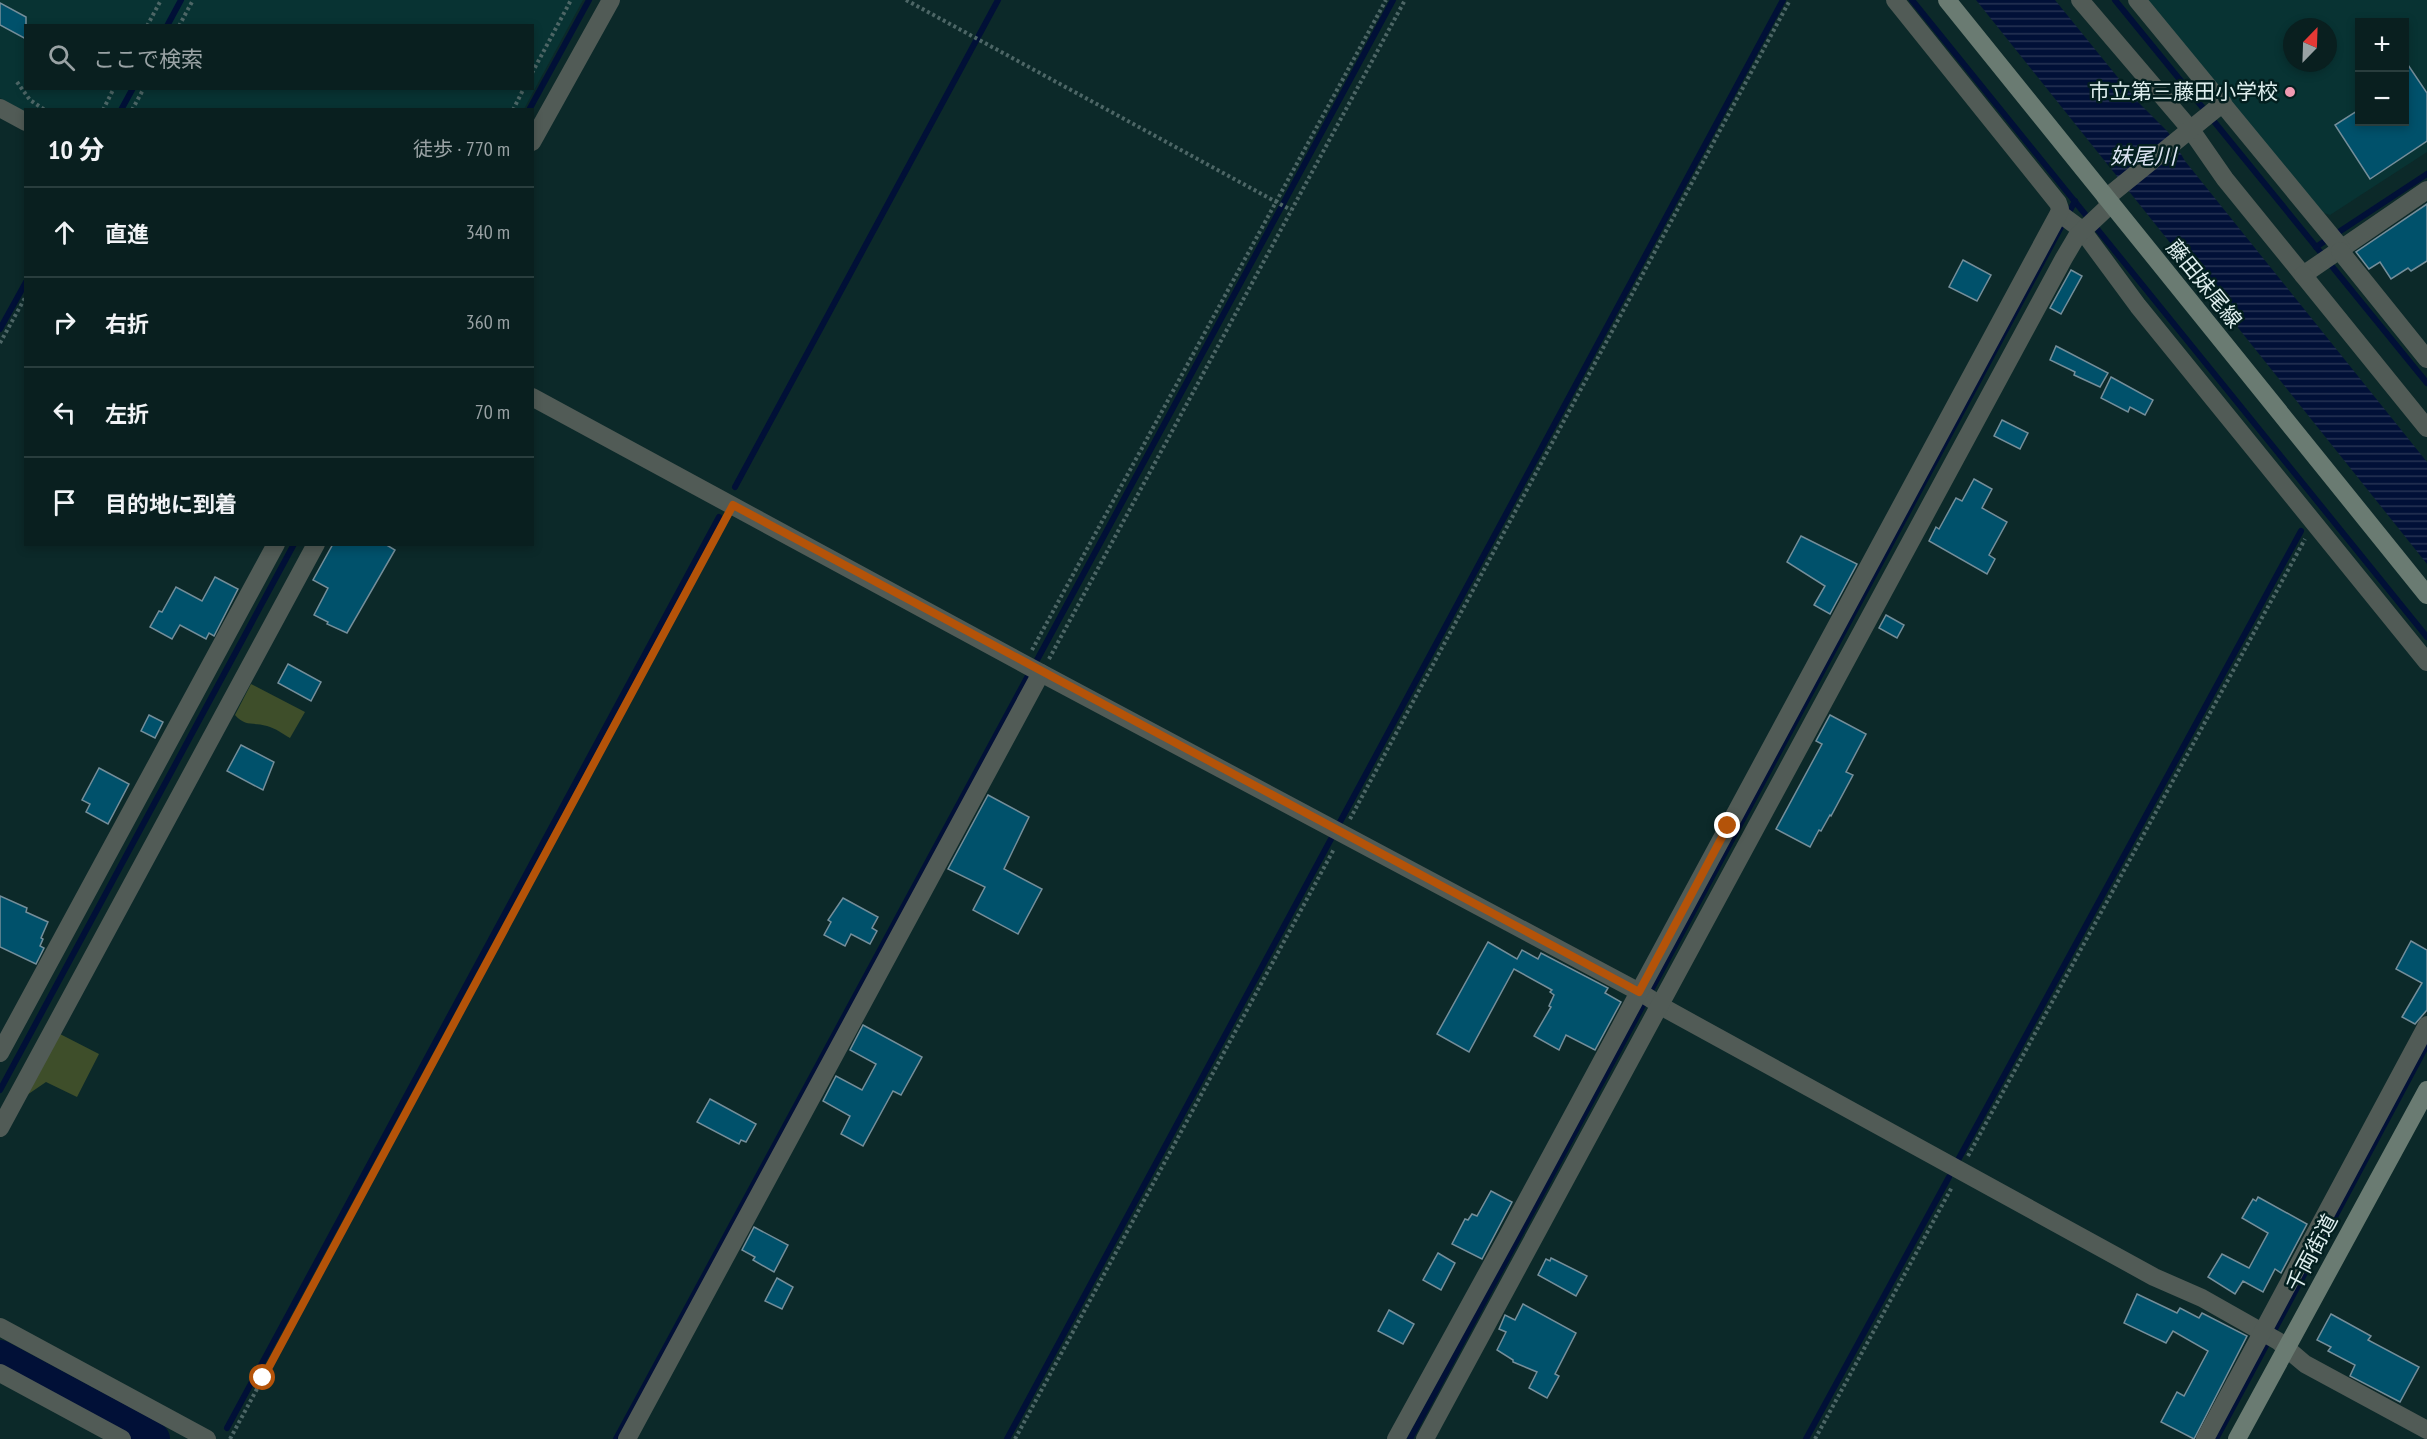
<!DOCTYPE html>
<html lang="ja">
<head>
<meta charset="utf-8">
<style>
	:root { --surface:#091f1f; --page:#122728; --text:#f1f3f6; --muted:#99a2a4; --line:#293d3d }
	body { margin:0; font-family:"PT Sans Narrow","Noto Sans JP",sans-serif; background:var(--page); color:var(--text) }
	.controls { position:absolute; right:18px; top:18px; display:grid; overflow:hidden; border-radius:0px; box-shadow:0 3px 9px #0003 }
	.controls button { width:54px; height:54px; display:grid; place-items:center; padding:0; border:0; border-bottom:2px solid var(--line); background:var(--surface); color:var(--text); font:30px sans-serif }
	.compass { position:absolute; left:2283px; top:18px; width:54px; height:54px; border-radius:50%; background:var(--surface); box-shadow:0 3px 9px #0003; rotate:23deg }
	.stop { position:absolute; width:18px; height:18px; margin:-14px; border:4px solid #b45309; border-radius:50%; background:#fff }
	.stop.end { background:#b45309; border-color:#fff; box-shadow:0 2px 6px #0008 }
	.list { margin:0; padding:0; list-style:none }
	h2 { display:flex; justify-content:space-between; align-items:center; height:78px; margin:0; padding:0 24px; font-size:26px }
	h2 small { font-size:20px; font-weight:400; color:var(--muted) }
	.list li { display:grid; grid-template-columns:39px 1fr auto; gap:18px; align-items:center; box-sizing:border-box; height:90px; padding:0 24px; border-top:2px solid var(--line) }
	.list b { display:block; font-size:22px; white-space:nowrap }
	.list em { font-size:20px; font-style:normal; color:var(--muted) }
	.icon { flex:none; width:33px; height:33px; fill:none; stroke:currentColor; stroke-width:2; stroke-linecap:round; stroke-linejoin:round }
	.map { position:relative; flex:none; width:2427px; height:1439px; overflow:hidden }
	.search { position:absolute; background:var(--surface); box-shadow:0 3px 9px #0003; left:24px; top:24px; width:510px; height:66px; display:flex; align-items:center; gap:15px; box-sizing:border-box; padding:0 21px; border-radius:0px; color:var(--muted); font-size:22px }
	.panel { position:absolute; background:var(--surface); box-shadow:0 3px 9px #0003; left:24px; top:108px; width:510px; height:438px; border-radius:0px }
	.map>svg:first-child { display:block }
	.built { fill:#083333; fill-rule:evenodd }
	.grass { fill:#3e4e2a }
	.water { fill:url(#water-rules) }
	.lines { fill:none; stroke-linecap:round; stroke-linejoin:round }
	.stream { stroke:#011037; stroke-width:6 }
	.river { stroke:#011037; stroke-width:34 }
	.building { fill:#00516b; stroke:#748e9a; stroke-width:1.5 }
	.path { stroke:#4d6666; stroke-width:4; stroke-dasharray:3 3; stroke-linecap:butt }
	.street { stroke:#515b56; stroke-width:18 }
	.secondary { stroke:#6a7b72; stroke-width:18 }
	.route { stroke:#b45309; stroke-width:8 }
	.poi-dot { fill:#f19ab2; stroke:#031f1f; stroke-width:2 }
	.labels { text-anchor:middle; stroke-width:5; stroke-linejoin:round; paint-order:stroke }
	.poi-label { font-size:21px; fill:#deeeee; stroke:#031f1f; text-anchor:end }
	.street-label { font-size:21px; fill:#deeeee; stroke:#031f1f }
	.water-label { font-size:22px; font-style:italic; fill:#dbe3f2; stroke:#031f1f }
</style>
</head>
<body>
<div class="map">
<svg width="2427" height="1439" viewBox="0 0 2427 1439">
	<defs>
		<pattern id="water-rules" width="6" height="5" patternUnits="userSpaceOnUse" patternTransform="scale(1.5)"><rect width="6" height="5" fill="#011037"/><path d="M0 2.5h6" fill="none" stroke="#263354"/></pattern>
	</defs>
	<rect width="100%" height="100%" fill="#0c2929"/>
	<!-- built -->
	<g class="built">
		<path d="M0 0H583L524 109 26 110 25 112 0 98ZM26 26H532V88H26Z"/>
		<path d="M2145 0H2427V152L2330 215 2319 211ZM2360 22H2404V122H2360ZM2292 27H2328V63H2292Z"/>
	</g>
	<!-- grass -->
	<g class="grass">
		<path d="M251 684 305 712 290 738C283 734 275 728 267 726 254 722 245 727 235 715Z"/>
		<polygon points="60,1034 99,1054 77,1097 46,1082 27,1095"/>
	</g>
	<!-- water -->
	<polygon class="water" points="1976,0 2055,0 2137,101 2168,132 2185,161 2427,462 2427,564"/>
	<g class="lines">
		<!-- stream -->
		<g class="stream">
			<polyline points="1912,0 2427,637"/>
			<polyline points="2115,0 2427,383"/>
			<polyline points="167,26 181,0"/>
			<polyline points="121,110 133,88"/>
			<polyline points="529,110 589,0"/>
			<polyline points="2316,247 2427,174"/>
			<polyline points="0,329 26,282"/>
			<polyline points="735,487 998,0"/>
			<polyline points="1037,660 1393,0"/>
			<polyline points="1340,822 1783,0"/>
			<polyline points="0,1090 294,544"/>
			<polyline points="1958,1160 2301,531"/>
			<polyline points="227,1428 719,517"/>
			<polyline points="616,1439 1029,674"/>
			<polyline points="1007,1439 1331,839"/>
			<polyline points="1410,1439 2075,201"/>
			<polyline points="1806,1439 1949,1177"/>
			<polyline points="2216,1439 2427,1045"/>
		</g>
		<!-- river -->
		<polyline class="river" points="0,1357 153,1439"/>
	</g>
	<!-- building -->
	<g class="building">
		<polygon points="0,3 26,17 26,39 0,25"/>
		<polygon points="2404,59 2427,93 2427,141 2370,179 2335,125 2360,109 2360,122 2404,122"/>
		<polygon points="2427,204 2427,261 2411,271 2408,268 2391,279 2380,262 2369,269 2356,252"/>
		<polygon points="1963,260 1991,275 1977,301 1949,287"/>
		<polygon points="2071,270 2082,276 2061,314 2050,308"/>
		<polygon points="2056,346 2108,373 2100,387 2074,375 2075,372 2050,360"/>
		<polygon points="2111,377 2153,400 2145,415 2130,407 2128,412 2101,398"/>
		<polygon points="2002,420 2028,433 2020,449 1994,436"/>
		<polygon points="1974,479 1992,489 1982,508 2007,522 1989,555 1995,559 1987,574 1929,541 1936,527 1939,529 1956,498 1962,501"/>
		<polygon points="1801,536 1857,564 1830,614 1814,605 1825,586 1787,562"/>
		<polygon points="333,544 385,544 395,550 347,633 327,624 328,622 314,615 328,588 313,580"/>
		<polygon points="215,577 238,589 214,636 209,633 206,639 180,625 172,639 150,627 159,611 162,612 176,587 202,601"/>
		<polygon points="1886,615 1904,625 1897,638 1879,628"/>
		<polygon points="288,664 321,682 311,701 278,683"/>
		<polygon points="149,715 163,722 155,738 141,731"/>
		<polygon points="1830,715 1866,734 1846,772 1853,775 1831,816 1830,815 1821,831 1819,830 1810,847 1776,829 1822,744 1816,741"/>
		<polygon points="241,745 274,762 263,790 227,771"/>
		<polygon points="99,768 129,784 108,824 86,812 90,804 82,800"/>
		<polygon points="988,795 1029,817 1004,869 1042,889 1018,934 973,910 985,887 948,869"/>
		<polygon points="0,896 27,908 26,912 48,922 41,938 43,939 40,946 44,948 36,964 0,947"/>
		<polygon points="843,898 878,917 872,928 877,931 870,944 851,934 845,946 824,935 831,922 828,920"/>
		<polygon points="2411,941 2427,950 2427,1010 2415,1024 2402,1017 2422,983 2396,969"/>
		<polygon points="1488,942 1517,959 1522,950 1538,959 1541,953 1608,988 1605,993 1621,1002 1595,1050 1566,1035 1559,1050 1534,1036 1551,1007 1549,1006 1554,995 1550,992 1552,990 1514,969 1469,1052 1437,1034"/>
		<polygon points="863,1025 922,1057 901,1095 893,1091 863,1146 841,1134 850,1116 823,1101 836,1076 862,1090 876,1064 850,1050"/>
		<polygon points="710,1099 756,1124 746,1142 741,1140 739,1144 697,1122"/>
		<polygon points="1491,1191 1512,1202 1482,1259 1452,1244 1465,1219 1468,1220 1472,1214 1477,1216"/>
		<polygon points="2258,1197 2307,1224 2281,1273 2275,1269 2263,1292 2243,1281 2235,1294 2208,1277 2222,1254 2249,1268 2268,1233 2242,1218 2253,1199 2256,1201"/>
		<polygon points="754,1227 788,1245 774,1272 753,1260 755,1257 742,1250"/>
		<polygon points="1438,1253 1455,1263 1441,1290 1423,1280"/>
		<polygon points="1551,1258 1587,1276 1576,1296 1538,1275 1546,1259 1550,1261"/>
		<polygon points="777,1278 793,1287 782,1309 765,1301"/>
		<polygon points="2137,1294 2177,1313 2180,1308 2199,1318 2202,1313 2247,1336 2194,1439 2161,1422 2177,1392 2184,1396 2208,1351 2173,1331 2166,1343 2124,1323"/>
		<polygon points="1523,1304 1576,1333 1555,1374 1559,1376 1547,1398 1529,1388 1537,1372 1513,1362 1513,1360 1497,1350 1506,1332 1499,1329 1505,1315 1515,1320"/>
		<polygon points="1389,1310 1414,1324 1403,1344 1378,1331"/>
		<polygon points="2331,1314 2371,1336 2368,1340 2419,1367 2400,1402 2350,1376 2355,1365 2328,1351 2331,1347 2317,1340"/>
	</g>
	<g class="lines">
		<!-- path -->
		<g class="path">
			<polyline points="906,0 1291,210"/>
			<polyline points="147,26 161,0"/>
			<polyline points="179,26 193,0"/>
			<polyline points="532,73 571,0"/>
			<polyline points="17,82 30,100 45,110"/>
			<polyline points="103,110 114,88"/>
			<polyline points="132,110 144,88"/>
			<polyline points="513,110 524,88"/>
			<polyline points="0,343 26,296"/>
			<polyline points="1032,650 1386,0"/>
			<polyline points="1049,659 1405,0"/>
			<polyline points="1350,819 1790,0"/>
			<polyline points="1968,1156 2305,539"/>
			<polyline points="230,1439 724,522"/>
			<polyline points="1015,1439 1334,849"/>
			<polyline points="1815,1439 1952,1187"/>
		</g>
		<!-- street -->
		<g class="street">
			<polyline points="2080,0 2191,130 2225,179 2303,275 2427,190"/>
			<polyline points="2137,0 2342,249"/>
			<polyline points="0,108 26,122"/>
			<polyline points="532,142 611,0"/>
			<polyline points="2106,198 2223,103"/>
			<polyline points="2059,213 2082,230 2138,306 2427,662"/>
			<polyline points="2340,251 2427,359"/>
			<polyline points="2303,275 2427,428"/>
			<polyline points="532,397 1041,673 1643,994 1668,1010 2154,1277 2202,1298 2278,1341 2305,1364 2427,1430"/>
			<polyline points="0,1053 276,544"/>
			<polyline points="0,1128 316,544"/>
			<polyline points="0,1327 207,1439"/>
			<polyline points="0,1373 122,1439"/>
			<polyline points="627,1439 1041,673"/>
			<polyline points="1396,1439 1507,1237 2059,213 2060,209 2058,203 1895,0"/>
			<polyline points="1425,1439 2064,258 2077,236 2111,204"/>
			<polyline points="2205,1439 2427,1025"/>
		</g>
		<!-- secondary -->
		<g class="secondary">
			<polyline points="1947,0 2427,595"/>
			<polyline points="2237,1439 2427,1090"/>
		</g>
	</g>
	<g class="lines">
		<!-- route -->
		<polyline class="route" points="263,1378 733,505 1639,992 1728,826"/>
	</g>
	<!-- markers -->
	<circle class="poi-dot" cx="2290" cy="92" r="6"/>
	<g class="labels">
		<!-- poi labels -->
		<g class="poi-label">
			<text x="2278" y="99">市立第三藤田小学校</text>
		</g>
		<!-- street labels -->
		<g class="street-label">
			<text transform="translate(2204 284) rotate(51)" y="7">藤田妹尾線</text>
			<text transform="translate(2312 1253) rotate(-62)" y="7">千両街道</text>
		</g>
		<!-- water labels -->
		<g class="water-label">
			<text x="2143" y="164">妹尾川</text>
		</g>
	</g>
</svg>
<div class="controls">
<button>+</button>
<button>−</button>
</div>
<svg class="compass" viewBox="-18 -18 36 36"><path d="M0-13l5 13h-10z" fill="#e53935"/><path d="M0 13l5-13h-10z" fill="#99a2a4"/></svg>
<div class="stop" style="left:263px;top:1378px"></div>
<div class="stop end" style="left:1728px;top:826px"></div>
<div class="search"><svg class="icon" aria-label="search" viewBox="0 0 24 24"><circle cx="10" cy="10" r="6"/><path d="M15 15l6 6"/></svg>ここで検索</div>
<section class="panel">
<h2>10 分<small>徒歩 · 770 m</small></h2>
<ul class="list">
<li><svg class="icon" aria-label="ahead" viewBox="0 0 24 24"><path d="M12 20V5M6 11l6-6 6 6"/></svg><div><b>直進</b></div><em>340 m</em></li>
<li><svg class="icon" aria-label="right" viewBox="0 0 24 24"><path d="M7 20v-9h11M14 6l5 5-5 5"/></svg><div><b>右折</b></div><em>360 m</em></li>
<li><svg class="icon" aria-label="left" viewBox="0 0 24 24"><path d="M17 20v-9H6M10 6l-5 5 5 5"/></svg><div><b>左折</b></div><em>70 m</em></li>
<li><svg class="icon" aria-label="arrive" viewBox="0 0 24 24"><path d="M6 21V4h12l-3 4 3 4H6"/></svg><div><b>目的地に到着</b></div></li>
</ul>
</section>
</div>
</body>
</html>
